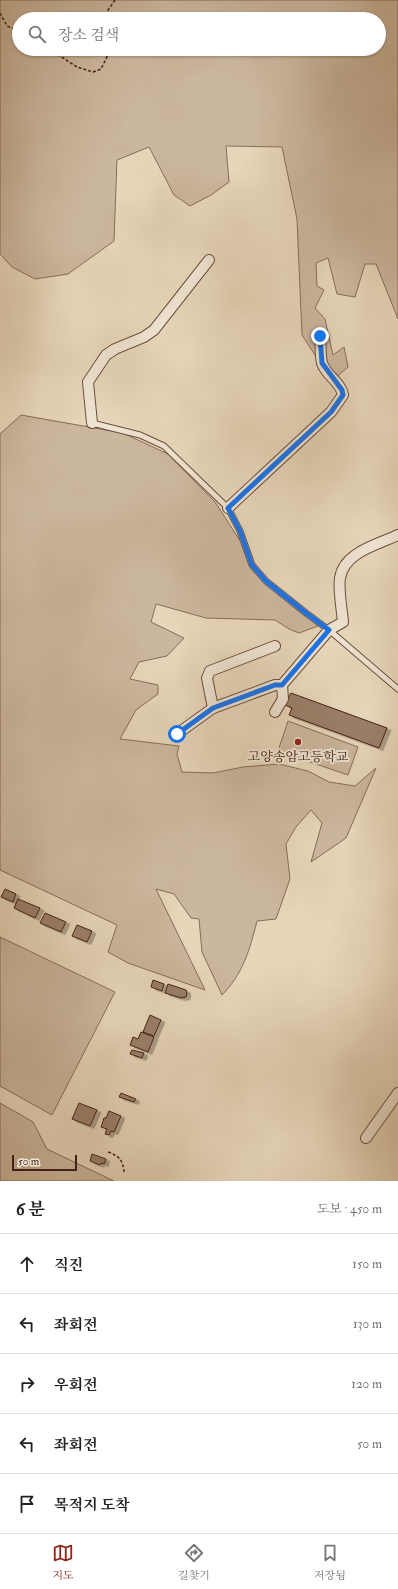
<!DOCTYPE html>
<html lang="ko">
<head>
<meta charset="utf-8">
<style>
	:root { --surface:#fff; --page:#f2f2f2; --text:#222; --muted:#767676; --line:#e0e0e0; --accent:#8f2418 }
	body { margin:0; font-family:"IM FELL Double Pica","Noto Serif KR",serif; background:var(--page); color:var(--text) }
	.scale { position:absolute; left:12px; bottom:10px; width:65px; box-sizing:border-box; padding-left:4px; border:2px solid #442114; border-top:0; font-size:11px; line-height:14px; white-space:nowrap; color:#442114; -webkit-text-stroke:3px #efe4d2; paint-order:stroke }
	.stop { position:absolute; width:12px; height:12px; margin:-9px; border:3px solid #1a73e8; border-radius:50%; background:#fff }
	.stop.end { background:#1a73e8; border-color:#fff; box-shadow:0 1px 4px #0008 }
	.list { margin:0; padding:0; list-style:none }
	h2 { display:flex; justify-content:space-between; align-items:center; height:52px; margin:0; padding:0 16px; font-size:17px }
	h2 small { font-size:13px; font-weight:400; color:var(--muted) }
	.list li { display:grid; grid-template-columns:26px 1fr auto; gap:12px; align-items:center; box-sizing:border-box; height:60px; padding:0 16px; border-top:1px solid var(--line) }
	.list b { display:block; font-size:15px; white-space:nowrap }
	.list em { font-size:13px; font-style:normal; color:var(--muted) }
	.icon { flex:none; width:22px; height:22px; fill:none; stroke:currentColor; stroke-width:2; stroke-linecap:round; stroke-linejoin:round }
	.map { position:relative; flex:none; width:398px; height:1181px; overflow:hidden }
	.search { position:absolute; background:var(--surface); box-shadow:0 1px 3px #0004; left:12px; right:12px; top:12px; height:44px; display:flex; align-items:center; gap:10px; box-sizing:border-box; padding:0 14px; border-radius:22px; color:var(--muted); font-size:15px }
	.sheet { height:352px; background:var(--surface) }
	nav { display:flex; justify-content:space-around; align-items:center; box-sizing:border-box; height:56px; border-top:1px solid var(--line); background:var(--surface); font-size:11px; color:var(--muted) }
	nav a { display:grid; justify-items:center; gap:2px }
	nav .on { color:var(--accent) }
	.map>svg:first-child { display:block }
	.green { fill:#cbb79e; stroke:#886c59; fill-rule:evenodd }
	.building { fill:#997f6a; stroke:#442114; filter:url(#shadow) }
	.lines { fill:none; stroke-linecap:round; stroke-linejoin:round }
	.service-casing { stroke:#6d4e3e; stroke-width:7 }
	.minor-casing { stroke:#6d4e3e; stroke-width:12 }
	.path { stroke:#442114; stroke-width:1.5; stroke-dasharray:3 2; stroke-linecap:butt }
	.service { stroke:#efe4d2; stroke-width:5 }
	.minor { stroke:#efe4d2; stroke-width:10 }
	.route { stroke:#1a73e8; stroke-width:5 }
	.poi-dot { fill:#8f2418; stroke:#efe4d2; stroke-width:1.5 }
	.labels { text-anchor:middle; stroke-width:4; stroke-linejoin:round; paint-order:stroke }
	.poi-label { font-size:13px; fill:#442114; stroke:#efe4d2 }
</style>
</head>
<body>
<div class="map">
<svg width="398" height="1181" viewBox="0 0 398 1181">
	<defs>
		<filter id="shadow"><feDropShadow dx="4" dy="2.5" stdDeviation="0" flood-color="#0004"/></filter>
	</defs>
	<rect width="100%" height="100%" fill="#e7d6ba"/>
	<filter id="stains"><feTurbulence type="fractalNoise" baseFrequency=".005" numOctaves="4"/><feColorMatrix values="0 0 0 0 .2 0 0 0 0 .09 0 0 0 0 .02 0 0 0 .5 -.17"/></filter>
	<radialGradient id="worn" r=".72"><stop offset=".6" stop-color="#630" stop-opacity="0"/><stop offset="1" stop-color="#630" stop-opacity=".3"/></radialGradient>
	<!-- green -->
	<g class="green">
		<path d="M0 0H398V319L376 264H365L355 297 337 294 328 258 316 263 317 286 324 290 315 308 325 319 333 355 344 347 348 367 332 381 302 335 297 219 282 147 226 146 229 182 211 195 190 206 174 195 149 147 117 160 114 241 68 274 35 279 12 267 0 254ZM19 19H379V49H19Z"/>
		<path d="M21 415 123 433 168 454 215 502 266 581 318 626 299 633 289 629 275 620 206 618 156 604 151 622 184 638 167 656 139 662 130 679 158 685V694L136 710 120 739 179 746 177 754 182 772 213 773 243 767 279 764 308 771 329 782 355 786 376 768 346 838 311 862 322 823 311 810 296 827 286 844 290 879 276 919 257 921C250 949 243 974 222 995L202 952 199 919 191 918 174 894 156 889 205 990 128 963 108 952 117 925 0 870V434Z"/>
		<polygon points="288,721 358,747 348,775 278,751"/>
		<polygon points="0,937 115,992 52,1115 0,1086"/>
		<polygon points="0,1103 33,1122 47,1149 114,1181 0,1181"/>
	</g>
	<!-- building -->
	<g class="building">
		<polygon points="291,693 387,728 379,748 289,715 292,708 285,705"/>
		<polygon points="5,889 16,894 13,902 1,897"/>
		<polygon points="18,899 40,908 35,918 14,908"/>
		<polygon points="45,913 66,922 61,932 40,923"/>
		<polygon points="77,925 92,931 87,942 72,936"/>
		<polygon points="153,980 164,984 162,991 151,987"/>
		<polygon points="168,984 186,990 187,994 186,997 181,998 165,993"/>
		<polygon points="150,1015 161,1020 154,1036 143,1032"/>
		<polygon points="141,1032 154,1037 148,1052 130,1045 133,1037 138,1039"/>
		<polygon points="132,1050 144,1053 142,1058 130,1054"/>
		<polygon points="121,1093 136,1099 134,1102 119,1097"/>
		<polygon points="79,1103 97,1110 90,1126 72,1119"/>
		<polygon points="109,1111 121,1116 114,1132 111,1131 109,1135 105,1134 107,1129 101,1127 104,1118 106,1118"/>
		<polygon points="92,1154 106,1159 104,1164 101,1163 100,1165 90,1161"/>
	</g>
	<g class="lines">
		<defs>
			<polyline id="service" points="92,423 140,435 164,446 228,508 240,531 252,565 266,581 306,613 329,630 398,689"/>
			<g id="minor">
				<polyline points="92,423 88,382 106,355 115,349 144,337 154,330 209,260"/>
				<path d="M228 508 331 412 343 395C341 382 326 376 322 363 320 355 321 344 320 336"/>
				<polyline points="213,708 207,678 210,671 275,646"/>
				<path d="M275 712 283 699 282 685 329 630 343 622C342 610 338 589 340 578 344 552 377 545 398 535"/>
				<polyline points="177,734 213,708 275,685 282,685"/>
				<polyline points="366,1138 398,1093"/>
			</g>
		</defs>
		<!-- service casing -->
		<use href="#service" class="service-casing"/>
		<!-- minor casing -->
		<use href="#minor" class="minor-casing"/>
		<!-- path -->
		<g class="path">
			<polyline points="0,13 7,26 19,31"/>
			<polyline points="102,19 115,0"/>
			<polyline points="49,49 77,67 93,72 101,69 107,57 102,49"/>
			<path d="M108 1152C119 1156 123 1160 124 1172"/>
		</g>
		<!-- service -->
		<use href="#service" class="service"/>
		<!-- minor -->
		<use href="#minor" class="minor"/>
	</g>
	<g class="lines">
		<!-- route -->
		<polyline class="route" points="177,734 213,708 275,685 282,685 329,630 306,613 266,581 252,565 240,531 228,508 331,412 343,395 342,390 322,363 320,336"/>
	</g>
	<!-- markers -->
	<circle class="poi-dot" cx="298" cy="742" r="4"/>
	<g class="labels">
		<!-- poi labels -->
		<g class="poi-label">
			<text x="298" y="761">고양송암고등학교</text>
		</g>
	</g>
	<rect width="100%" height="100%" filter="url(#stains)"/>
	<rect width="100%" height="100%" fill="url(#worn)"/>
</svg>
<div class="scale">50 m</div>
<div class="stop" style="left:177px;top:734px"></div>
<div class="stop end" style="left:320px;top:336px"></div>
<div class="search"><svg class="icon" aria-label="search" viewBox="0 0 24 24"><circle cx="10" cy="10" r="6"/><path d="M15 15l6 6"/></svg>장소 검색</div>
</div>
<section class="sheet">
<h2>6 분<small>도보 · 450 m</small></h2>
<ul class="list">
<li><svg class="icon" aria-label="ahead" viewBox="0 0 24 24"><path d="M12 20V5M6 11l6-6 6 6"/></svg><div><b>직진</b></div><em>150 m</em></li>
<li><svg class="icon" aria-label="left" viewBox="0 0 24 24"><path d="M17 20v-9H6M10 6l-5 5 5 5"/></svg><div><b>좌회전</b></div><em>130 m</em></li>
<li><svg class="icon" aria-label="right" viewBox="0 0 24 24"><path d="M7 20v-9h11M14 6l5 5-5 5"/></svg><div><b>우회전</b></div><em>120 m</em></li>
<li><svg class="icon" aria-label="left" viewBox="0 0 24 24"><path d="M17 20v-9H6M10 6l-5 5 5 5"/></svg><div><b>좌회전</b></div><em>50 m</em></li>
<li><svg class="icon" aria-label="arrive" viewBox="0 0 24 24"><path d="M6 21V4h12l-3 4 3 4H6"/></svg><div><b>목적지 도착</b></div></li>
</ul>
</section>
<nav>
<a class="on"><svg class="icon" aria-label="map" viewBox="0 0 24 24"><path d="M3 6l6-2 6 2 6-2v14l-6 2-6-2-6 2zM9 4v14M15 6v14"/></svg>지도</a>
<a><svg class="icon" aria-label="directions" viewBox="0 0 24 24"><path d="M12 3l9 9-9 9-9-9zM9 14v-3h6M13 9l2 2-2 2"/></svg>길찾기</a>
<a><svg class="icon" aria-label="saved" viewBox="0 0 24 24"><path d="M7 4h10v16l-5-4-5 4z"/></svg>저장됨</a>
</nav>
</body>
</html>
